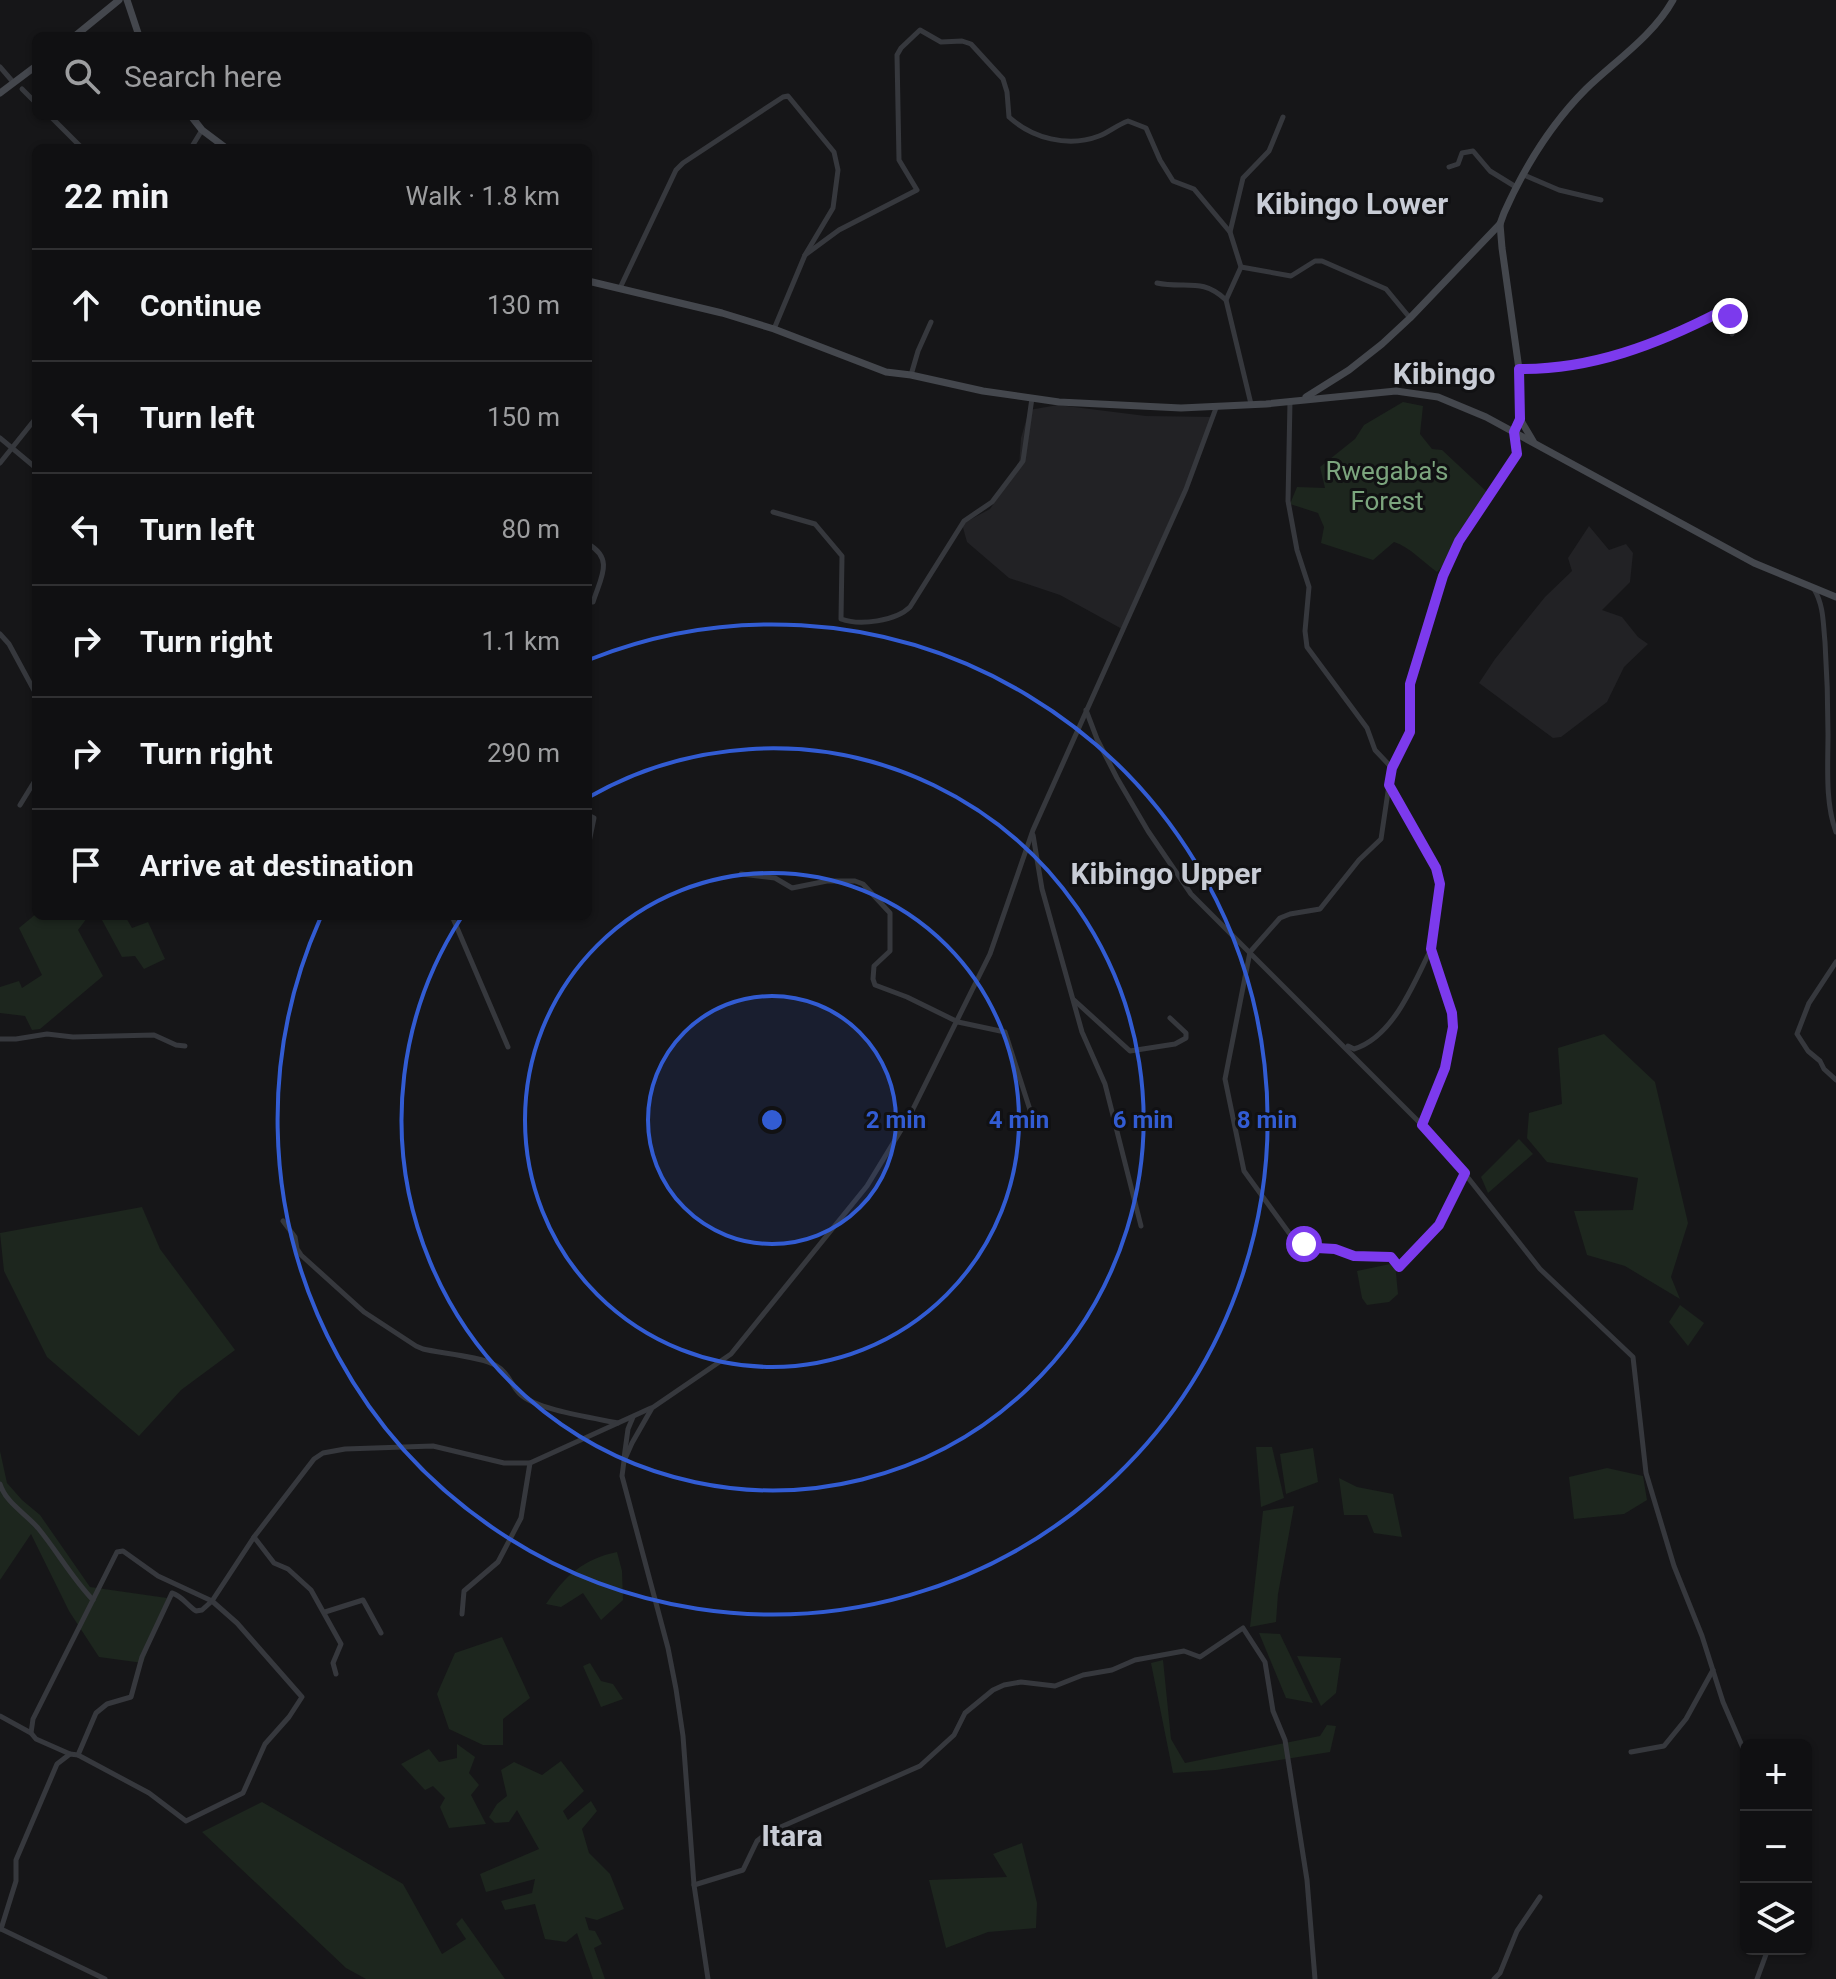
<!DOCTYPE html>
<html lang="en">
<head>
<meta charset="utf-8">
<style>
	:root { --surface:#101012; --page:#1e1e20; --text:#f1f3f6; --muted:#9c9d9f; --line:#303032 }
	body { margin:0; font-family:Roboto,sans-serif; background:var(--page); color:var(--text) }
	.controls { position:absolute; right:24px; bottom:24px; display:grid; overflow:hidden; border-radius:12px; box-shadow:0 2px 6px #0004 }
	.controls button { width:72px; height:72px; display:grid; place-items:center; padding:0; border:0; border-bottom:2px solid var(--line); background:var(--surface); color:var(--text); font:40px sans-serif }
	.stop { position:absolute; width:24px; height:24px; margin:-18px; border:6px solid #7c3aed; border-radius:50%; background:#fff }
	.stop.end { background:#7c3aed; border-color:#fff; box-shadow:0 2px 8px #0008 }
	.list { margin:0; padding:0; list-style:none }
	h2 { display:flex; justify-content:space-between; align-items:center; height:104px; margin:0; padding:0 32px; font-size:34px }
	h2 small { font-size:26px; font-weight:400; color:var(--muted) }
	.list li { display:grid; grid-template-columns:52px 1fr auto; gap:24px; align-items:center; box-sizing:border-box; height:112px; padding:0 32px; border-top:2px solid var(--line) }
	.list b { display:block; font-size:30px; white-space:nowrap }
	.list em { font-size:26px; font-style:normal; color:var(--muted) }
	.icon { flex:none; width:44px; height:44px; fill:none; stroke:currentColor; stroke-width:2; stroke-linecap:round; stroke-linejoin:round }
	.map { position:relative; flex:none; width:1836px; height:1979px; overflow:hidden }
	.search { position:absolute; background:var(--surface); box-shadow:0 2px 6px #0004; left:32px; top:32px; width:560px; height:88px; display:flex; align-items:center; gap:20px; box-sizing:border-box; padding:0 28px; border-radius:12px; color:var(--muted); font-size:30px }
	.panel { position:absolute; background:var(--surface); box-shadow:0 2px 6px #0004; left:32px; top:144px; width:560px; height:776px; border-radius:12px }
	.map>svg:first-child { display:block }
	.built { fill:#222225 }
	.green { fill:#1d261e }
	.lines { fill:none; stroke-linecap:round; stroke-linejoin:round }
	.street { stroke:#36383d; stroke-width:5 }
	.secondary { stroke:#44474d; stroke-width:7 }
	.route { stroke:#7c3aed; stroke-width:10 }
	.ring { fill:none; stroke:#325cd3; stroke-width:4 }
	.labels { text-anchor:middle; stroke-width:6; stroke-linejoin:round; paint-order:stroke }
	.park-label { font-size:26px; fill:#7ca57e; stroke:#111113 }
	.quarter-label { font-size:30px; font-weight:bold; fill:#c8ccd5; stroke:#111113 }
	.centre { fill:#325cd3; stroke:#111113; stroke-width:4 }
	.ring-label { font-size:24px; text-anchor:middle; font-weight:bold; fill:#325cd3; stroke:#111113; stroke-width:6; stroke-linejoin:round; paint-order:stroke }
</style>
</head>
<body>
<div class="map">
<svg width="1836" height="1979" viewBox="0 0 1836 1979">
	<rect width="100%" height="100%" fill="#161618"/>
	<!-- built -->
	<g class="built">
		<polygon points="1058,405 1146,416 1215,417 1122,629 1060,595 1009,578 967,542 962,524 990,509 1019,466 1021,438 1029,410"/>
		<polygon points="1589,526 1609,550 1626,544 1633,553 1630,582 1602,610 1622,617 1638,637 1648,644 1624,667 1607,702 1561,737 1553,738 1479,683 1495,659 1545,597 1572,571 1568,558"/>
	</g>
	<!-- green -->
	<g class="green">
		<path d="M1403 402 1423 406 1420 434 1432 449 1442 450 1487 492C1478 508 1464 522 1456 537 1448 553 1450 559 1437 572 1423 562 1410 547 1394 542L1373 560 1321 543 1324 527 1318 513 1290 504 1297 487 1325 488 1320 467 1355 439 1364 425Z"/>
		<polygon points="36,914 92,916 87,918 78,930 103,976 40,1029 32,1030 25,1016 0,1013 0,987 19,981 22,988 42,975 19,928"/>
		<polygon points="116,916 125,916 132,928 148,922 165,959 144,969 135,956 122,957 102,920"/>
		<polygon points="1604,1034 1655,1082 1688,1223 1671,1277 1680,1299 1625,1266 1587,1255 1574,1211 1633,1210 1638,1178 1547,1162 1527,1138 1529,1113 1562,1104 1558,1048"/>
		<polygon points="1519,1139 1533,1154 1488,1193 1481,1177"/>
		<polygon points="142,1207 160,1249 235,1350 181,1390 139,1436 47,1357 4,1271 0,1233"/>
		<polygon points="1395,1263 1398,1294 1389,1302 1367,1305 1362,1298 1357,1271"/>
		<polygon points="1680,1305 1704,1323 1688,1346 1669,1322"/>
		<polygon points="1256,1447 1272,1447 1284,1498 1261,1507"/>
		<polygon points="1313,1448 1318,1482 1286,1494 1280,1454"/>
		<polygon points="0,1451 7,1483 22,1500 40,1515 90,1587 167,1598 143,1663 99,1657 69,1611 31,1534 0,1580"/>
		<polygon points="1607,1468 1643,1476 1647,1500 1624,1514 1574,1519 1569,1477"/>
		<polygon points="1339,1478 1357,1487 1393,1494 1402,1537 1374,1533 1367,1515 1344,1515"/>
		<polygon points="1294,1506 1278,1594 1276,1622 1250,1627 1263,1511"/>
		<path d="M617 1552 622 1571 623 1600 601 1620 583 1593 561 1607 546 1604C565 1576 583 1559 617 1552Z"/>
		<polygon points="1259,1633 1280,1634 1313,1703 1286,1698"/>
		<polygon points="502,1637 530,1698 503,1719 503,1745 483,1745 449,1729 437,1694 455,1653"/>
		<polygon points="1297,1656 1341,1658 1336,1693 1321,1706"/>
		<polygon points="1163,1660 1171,1739 1185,1763 1320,1736 1327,1725 1336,1726 1330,1752 1216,1770 1173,1773 1151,1663"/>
		<polygon points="590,1663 601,1681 613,1684 623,1699 601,1707 583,1666"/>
		<polygon points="457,1744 475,1757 469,1773 479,1785 471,1795 486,1824 449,1828 440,1807 445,1798 433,1786 425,1790 401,1764 429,1749 439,1762 457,1758"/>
		<polygon points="561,1761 584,1791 563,1811 568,1820 591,1801 597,1811 582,1829 589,1853 610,1874 624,1909 597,1920 585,1917 589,1930 595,1931 602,1944 594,1948 605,1979 593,1979 577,1933 566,1942 545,1939 535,1904 505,1910 501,1901 532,1893 535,1879 486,1892 480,1874 539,1849 517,1810 509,1822 495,1823 489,1817 497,1804 507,1796 501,1770 514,1762 542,1775"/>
		<polygon points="262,1802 403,1884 442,1954 466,1939 456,1924 462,1918 505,1979 366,1979 346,1968 202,1832"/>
		<polygon points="1022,1843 1037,1903 1036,1928 988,1932 946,1948 929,1880 1007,1877 993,1854"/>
	</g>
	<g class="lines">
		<!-- street -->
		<g class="street">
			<polyline points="0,67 13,82"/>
			<polyline points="22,89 36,103"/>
			<polyline points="50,116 82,148"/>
			<polyline points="191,148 202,130"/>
			<polyline points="1449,167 1458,164 1462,153 1473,151 1490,171 1516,187"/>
			<polyline points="1524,175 1559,190 1601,200"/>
			<polyline points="1230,232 1243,178 1269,151 1283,117"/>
			<path d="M805 255 839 230 917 190 899 160 897 55 901 48 920 30 941 42 962 41 971 44 1003 79 1007 92 1009 117C1032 138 1068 148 1099 136 1109 132 1117 125 1128 121L1146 128 1160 160 1173 181 1194 189 1230 232 1241 267 1226 300"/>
			<polyline points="1241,267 1291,276 1315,261 1322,261 1386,289 1410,318"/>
			<path d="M1157 283C1185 289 1202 277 1226 300L1251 404"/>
			<polyline points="620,288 676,170 683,163 783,97 788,96 834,152 838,170 833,208 805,255 774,329"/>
			<path d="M1519 369C1591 370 1657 344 1720 312L1730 316 1732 334"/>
			<polyline points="911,375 918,351 931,322"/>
			<polyline points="1290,401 1288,501 1297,550 1309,587 1305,631 1307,647 1367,728 1375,750 1392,768"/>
			<polyline points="0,438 36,468"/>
			<polyline points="0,463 36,418"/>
			<path d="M773 512 815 524 842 556 841 619C860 626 896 621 910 607L964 521 992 502 1023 461 1032 398"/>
			<path d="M588 544C615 559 600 579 593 602"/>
			<path d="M1814 589C1824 606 1823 623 1825 642 1827 673 1828 703 1828 734 1828 765 1825 803 1836 832"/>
			<polyline points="0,634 9,644 36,694"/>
			<polyline points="36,700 36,710"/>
			<polyline points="1086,710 1097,739 1117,778 1148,831 1191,894 1422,1125 1454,1160 1540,1269 1633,1357 1646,1473 1674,1566 1702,1636 1723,1702 1746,1755"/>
			<polyline points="1389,785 1381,839 1359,860 1320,909 1290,914 1280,918 1250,952 1225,1079 1244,1171 1292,1237 1310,1246 1335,1249 1354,1256 1391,1257 1399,1267 1439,1225 1464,1174"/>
			<polyline points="20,805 36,779"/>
			<polyline points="588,815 594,818 588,847"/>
			<polyline points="1033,835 1042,889 1082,1032 1105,1084 1141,1226"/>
			<polyline points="741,874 775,878 792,888 827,881 855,881 863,884 890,913 890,951 874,966 873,979 875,985 907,997 958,1022 1005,1032 1031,1113"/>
			<polyline points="452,916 508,1047"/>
			<polyline points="1836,962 1809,1003 1797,1034 1808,1051 1820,1061 1824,1069 1836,1080"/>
			<polyline points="1074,1000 1130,1051 1175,1044 1186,1038 1186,1033 1170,1018"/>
			<polyline points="0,1039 16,1039 47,1034 73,1037 154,1035 176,1045 185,1046"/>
			<path d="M1348 1046 1354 1049C1393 1037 1413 985 1430 951"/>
			<polyline points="1422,1125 1445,1068 1453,1027 1452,1013 1431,949 1440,884 1436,868 1389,785 1392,768 1410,732 1410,684 1443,576 1459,541 1513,461 1518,447 1514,432"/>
			<path d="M283 1221 295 1237 297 1249 301 1255 364 1312 416 1346 423 1349C440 1353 483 1357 495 1365 509 1373 509 1382 519 1393 535 1410 594 1418 618 1423"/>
			<polyline points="624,1458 628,1429 633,1417"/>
			<path d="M0 1484C6 1503 25 1513 38 1528 57 1551 72 1578 93 1600"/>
			<polyline points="254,1537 274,1563 288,1569 311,1590 341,1644 333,1663 336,1674"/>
			<polyline points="325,1612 363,1600 381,1633"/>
			<polyline points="462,1614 464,1591 498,1562 521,1518 530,1463"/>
			<polyline points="0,1716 31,1733"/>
			<polyline points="1631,1752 1664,1746 1686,1719 1713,1670"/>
			<path d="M70 1754 36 1739 31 1733 33 1719 117 1552 123 1551 158 1576 212 1601 202 1610 196 1611C187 1605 182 1596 172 1593L142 1657 131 1697 107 1704 96 1713 78 1755"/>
			<polyline points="694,1885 743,1870 757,1841 767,1833 920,1766 954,1735 965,1713 993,1690 1004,1685 1021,1682 1055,1686 1083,1675 1112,1670 1135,1660 1184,1651 1200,1657 1243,1628 1265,1662 1273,1711 1285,1740 1307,1880 1315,1979"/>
			<polyline points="1,1929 16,1881 16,1860 57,1764 70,1754 78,1755 149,1793 186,1821 243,1793 265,1744 289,1717 302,1697 237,1623 212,1601 254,1537 314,1459 323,1453 345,1449 433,1446 504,1463 530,1463 651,1408"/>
			<polyline points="1,1929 105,1979"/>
			<polyline points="708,1979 694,1885 683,1736 676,1689 668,1648 622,1476 624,1461 632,1443 652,1408 731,1354 867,1186 909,1117 990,954 1033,830 1186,489 1216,408"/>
			<polyline points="1494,1979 1500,1973 1517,1931 1540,1897"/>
			<polyline points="1757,1979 1768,1949"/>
		</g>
		<!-- secondary -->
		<g class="secondary">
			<polyline points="127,0 139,36"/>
			<polyline points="75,36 119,0"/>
			<polyline points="0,93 36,66"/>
			<polyline points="191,116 202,130 226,148"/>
			<polyline points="588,281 722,313 774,329 886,372 911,375 983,391 1059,402 1181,408 1266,404 1396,391 1438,397 1486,417 1754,563 1836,597"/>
			<polyline points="1306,397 1349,370 1382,344 1410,318 1500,224"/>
			<polyline points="1520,419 1533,441"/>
			<path d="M1514 432 1520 419 1519 369 1502 248 1500 224 1504 213C1524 168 1551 124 1586 89 1615 61 1653 36 1673 0"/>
		</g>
	</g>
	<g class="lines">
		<!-- route -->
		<path class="route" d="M1304 1244 1317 1248 1335 1249 1354 1256 1391 1257 1399 1267 1439 1225 1465 1173 1422 1125 1445 1068 1453 1027 1452 1013 1431 949 1440 884 1436 868 1389 785 1392 768 1410 732V684L1443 576 1459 541 1517 454 1514 432 1520 419 1519 369C1591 370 1658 344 1720 312L1730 316"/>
	</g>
	<!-- distance rings -->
	<circle cx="772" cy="1120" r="124" fill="#325cd3" fill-opacity=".12"/>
	<g class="ring">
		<circle cx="772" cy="1120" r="124"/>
		<circle cx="772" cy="1120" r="247"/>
		<path d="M589 797A371 371 0 1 1 461 918"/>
		<path d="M591 659A495 495 0 1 1 320 919"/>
	</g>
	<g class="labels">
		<!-- park labels -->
		<g class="park-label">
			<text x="1387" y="480">Rwegaba's<tspan x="1387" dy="30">Forest</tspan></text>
		</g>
		<!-- quarter labels -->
		<g class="quarter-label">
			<text x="1352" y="214">Kibingo Lower</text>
			<text x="1444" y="384">Kibingo</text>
			<text x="1166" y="884">Kibingo Upper</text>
			<text x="792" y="1846">Itara</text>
		</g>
	</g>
	<circle cx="772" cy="1120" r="12" class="centre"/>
	<g class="ring-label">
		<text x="896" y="1128">2 min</text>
		<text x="1019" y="1128">4 min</text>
		<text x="1143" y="1128">6 min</text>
		<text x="1267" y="1128">8 min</text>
	</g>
</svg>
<div class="controls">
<button>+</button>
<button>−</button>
<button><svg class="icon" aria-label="layers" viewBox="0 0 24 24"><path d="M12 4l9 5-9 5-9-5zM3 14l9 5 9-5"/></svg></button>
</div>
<div class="stop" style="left:1304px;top:1244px"></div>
<div class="stop end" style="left:1730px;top:316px"></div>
<div class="search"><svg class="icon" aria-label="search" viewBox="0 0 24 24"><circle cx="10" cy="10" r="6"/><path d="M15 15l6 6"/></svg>Search here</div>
<section class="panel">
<h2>22 min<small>Walk · 1.8 km</small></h2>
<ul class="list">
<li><svg class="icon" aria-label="ahead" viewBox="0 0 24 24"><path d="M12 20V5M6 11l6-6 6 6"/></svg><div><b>Continue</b></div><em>130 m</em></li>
<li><svg class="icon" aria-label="left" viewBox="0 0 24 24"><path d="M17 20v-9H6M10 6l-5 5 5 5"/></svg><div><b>Turn left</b></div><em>150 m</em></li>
<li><svg class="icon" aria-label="left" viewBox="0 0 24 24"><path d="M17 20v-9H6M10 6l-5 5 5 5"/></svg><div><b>Turn left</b></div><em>80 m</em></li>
<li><svg class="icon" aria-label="right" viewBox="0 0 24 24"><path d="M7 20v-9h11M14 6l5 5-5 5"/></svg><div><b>Turn right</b></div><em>1.1 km</em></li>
<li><svg class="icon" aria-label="right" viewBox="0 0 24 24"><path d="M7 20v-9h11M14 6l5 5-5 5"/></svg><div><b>Turn right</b></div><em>290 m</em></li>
<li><svg class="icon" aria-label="arrive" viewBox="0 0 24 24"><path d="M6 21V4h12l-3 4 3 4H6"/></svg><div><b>Arrive at destination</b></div></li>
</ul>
</section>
</div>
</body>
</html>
